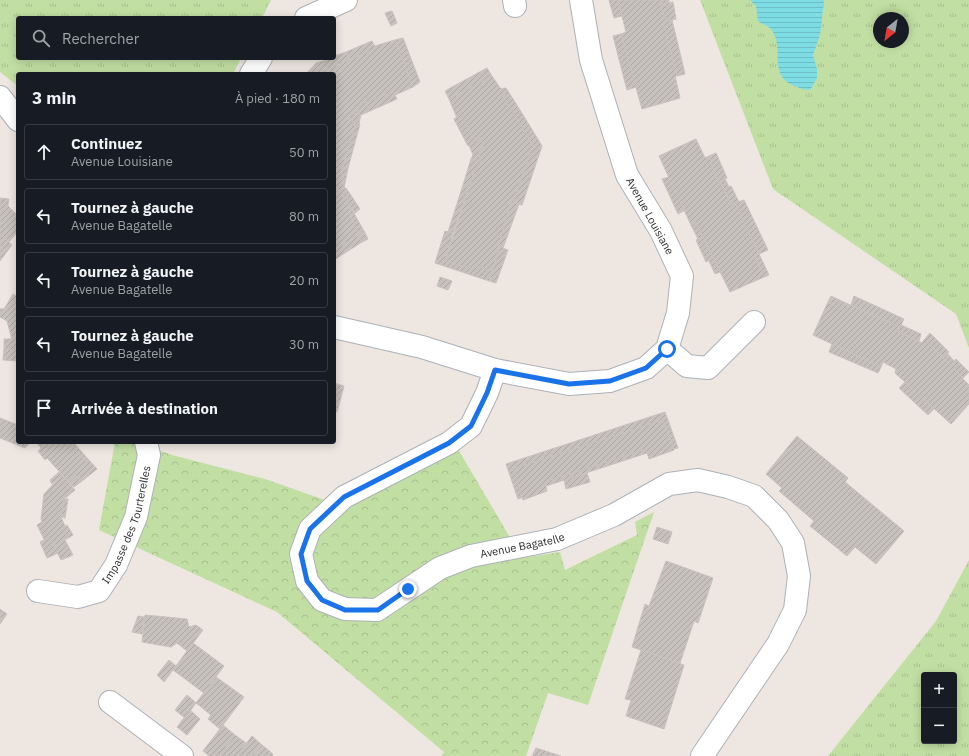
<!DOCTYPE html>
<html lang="fr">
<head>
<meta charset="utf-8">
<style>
	:root { --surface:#171b24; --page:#242831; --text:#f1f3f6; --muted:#9ea1a6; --line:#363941 }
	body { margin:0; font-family:"IBM Plex Sans",sans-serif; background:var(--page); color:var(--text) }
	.controls { position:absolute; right:12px; bottom:12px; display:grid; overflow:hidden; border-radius:4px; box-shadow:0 2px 10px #0003 }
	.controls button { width:36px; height:36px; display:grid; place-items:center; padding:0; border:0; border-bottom:1px solid var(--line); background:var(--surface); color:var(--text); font:20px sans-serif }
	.compass { position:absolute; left:873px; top:12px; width:36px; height:36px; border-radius:50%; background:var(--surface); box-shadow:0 2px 10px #0003; rotate:211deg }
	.stop { position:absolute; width:12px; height:12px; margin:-9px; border:3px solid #1a73e8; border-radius:50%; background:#fff }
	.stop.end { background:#1a73e8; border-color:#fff; box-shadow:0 1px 4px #0008 }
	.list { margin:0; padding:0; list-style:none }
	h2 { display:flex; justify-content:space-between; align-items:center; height:52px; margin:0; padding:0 16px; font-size:17px }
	h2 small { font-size:13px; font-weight:400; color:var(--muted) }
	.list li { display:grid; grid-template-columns:26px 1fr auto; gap:12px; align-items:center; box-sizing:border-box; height:56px; margin:0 8px 8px; padding:0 8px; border:1px solid var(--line); border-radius:4px }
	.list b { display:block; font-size:15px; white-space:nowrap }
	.list p { margin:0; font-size:13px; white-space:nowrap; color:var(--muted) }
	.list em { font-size:13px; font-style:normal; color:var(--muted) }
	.icon { flex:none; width:22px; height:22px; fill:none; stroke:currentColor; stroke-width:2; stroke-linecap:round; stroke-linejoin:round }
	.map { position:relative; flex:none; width:969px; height:756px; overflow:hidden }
	.search { position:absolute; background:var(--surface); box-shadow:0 2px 10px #0003; left:16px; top:16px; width:320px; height:44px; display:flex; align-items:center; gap:10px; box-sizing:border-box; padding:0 14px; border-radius:4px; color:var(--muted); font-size:15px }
	.panel { position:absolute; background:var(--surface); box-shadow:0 2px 10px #0003; left:16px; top:72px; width:320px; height:372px; border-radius:4px }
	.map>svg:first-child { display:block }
	.grass { fill:url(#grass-tufts); fill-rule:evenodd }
	.forest { fill:url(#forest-crowns) }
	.water { fill:url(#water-rules) }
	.building { fill:url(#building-hatch); stroke:#c9c1bb }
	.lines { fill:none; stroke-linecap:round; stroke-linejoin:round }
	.minor-casing { stroke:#adb1b8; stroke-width:24 }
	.minor { stroke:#fff; stroke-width:22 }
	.route { stroke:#1a73e8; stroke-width:5 }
	.labels { text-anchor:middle; stroke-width:3; stroke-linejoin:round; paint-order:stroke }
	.street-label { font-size:11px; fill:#2d2d2d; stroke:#fff }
</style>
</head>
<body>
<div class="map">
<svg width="969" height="756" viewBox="0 0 969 756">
	<defs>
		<pattern id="grass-tufts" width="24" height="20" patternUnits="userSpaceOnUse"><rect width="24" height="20" fill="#c2dfa3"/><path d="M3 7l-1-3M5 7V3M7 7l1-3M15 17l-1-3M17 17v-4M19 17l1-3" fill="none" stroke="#a7c08d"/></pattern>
		<pattern id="forest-crowns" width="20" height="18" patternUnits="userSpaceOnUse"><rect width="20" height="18" fill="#c2dfa3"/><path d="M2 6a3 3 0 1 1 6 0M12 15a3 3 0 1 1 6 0" fill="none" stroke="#a7c08d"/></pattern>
		<pattern id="water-rules" width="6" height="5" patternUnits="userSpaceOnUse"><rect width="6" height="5" fill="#7edce5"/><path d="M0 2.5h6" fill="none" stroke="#6dbdc5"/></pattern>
		<pattern id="building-hatch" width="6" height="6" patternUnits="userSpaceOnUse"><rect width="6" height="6" fill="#c6c1bc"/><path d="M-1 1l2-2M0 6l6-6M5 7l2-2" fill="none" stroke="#aaa6a2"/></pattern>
	</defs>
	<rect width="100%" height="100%" fill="#ede6e1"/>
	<!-- grass -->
	<g class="grass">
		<polygon points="0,0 271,0 262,18 18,18 18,58 241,58 233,74 18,74 18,86 0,72"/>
		<path d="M700 0H969V348L956 314 773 189ZM879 18H903V42H879Z"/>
		<path d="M969 560V756H828L936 621ZM924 675H954V741H924Z"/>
	</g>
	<!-- forest -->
	<polygon class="forest" points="115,442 135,442 172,455 265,479 345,507 458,449 522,558 560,552 565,570 637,535 635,522 654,512 588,705 548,693 526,756 441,756 444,752 277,612 99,530"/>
	<!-- water -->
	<path class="water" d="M750 0H824L820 35 813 55 817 69V78L811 89C806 91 802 89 797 87 768 77 783 53 774 34 771 26 765 26 758 21L756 6Z"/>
	<!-- building -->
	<g class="building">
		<polygon points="609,0 618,0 622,16 614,18"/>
		<polygon points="618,0 662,0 663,5 660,5 666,21 663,22 677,76 675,76 680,98 642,109 621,34 626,32"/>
		<polygon points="662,0 669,0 669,3 663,5"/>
		<polygon points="673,2 676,19 666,21 660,5"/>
		<polygon points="392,11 397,23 391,26 385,13"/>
		<polygon points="672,20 685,74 677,76 663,22"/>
		<polygon points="621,34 636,87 627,90 613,36"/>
		<polygon points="403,38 420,82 413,87 395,40"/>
		<polygon points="395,40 413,87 395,95 393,92 360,105 356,114 351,113 349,120 356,122 343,167 334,165 334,74 316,74 317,72 376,49 375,46"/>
		<polygon points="372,41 376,49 350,59 346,52"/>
		<polygon points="346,52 350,59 316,74 306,74 316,63 334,58 334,56"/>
		<polygon points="487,68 492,76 449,99 445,91"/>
		<polygon points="492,76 505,95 503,97 533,145 513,203 511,202 498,247 500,247 492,271 474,265 473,269 445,261 476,167 480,165 479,150 483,147 481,138 476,141 464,121 457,118 449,99"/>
		<polygon points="506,88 520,110 513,113 503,97 505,95 500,89"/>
		<polygon points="393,92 397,99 370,111 366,102"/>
		<polygon points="366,102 370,111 361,115 356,114 360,105"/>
		<polygon points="520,110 542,146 522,205 513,203 533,145 513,113"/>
		<polygon points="351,113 361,115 359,123 349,120"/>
		<polygon points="457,117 464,121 476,141 468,146 454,119"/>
		<polygon points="356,122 360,124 348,168 343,167"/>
		<polygon points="481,138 483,147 479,150 480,161 471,159 473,155 469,145"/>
		<polygon points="696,139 705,158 709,156 718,182 720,181 731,204 735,203 759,254 755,256 764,277 730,292 696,223 691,225 659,156"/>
		<polygon points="716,153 727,178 718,182 709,156"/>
		<polygon points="471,159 480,161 480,165 476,167 469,187 463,185"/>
		<polygon points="334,165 341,167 343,179 334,175"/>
		<polygon points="341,167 348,168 344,188 343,179"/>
		<polygon points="335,175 343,179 344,188 336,191 334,187"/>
		<polygon points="669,177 685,210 678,214 662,179"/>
		<polygon points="725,179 729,187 724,189 720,181"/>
		<polygon points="463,185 469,187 453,233 448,232"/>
		<polygon points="731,186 739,202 731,204 724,189"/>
		<polygon points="334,187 336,191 339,190 348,203 351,218 359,235 334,250"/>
		<polygon points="346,188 348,203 339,190"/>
		<polygon points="346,188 360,209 355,213 348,203"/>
		<polygon points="0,198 9,199 8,206 0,204"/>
		<polygon points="744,200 768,250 759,254 735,203"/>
		<polygon points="511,202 519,204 503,248 498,247"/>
		<polygon points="348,203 364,231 359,235 351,218"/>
		<polygon points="0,204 8,206 18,216 18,225 6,239 0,234"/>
		<polygon points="696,223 703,237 698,239 691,225"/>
		<polygon points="15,228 18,231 9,242 6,239"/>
		<polygon points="364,231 368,239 362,242 359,235"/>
		<polygon points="445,231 453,233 445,261 473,269 474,265 492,271 489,281 435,263"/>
		<polygon points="0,234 12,245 6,253 0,248"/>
		<polygon points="359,235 362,242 334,260 334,250"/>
		<polygon points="703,237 713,258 706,262 696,240"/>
		<polygon points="500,247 508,250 496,283 489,281"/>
		<polygon points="0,248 6,253 0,261"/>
		<polygon points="759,254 769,275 764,277 755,256"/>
		<polygon points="713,258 720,272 715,274 709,261"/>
		<polygon points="440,277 452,281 448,290 437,286"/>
		<polygon points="13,294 18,297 18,306 9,301"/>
		<polygon points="831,296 848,304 845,310 828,302"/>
		<polygon points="854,296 904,319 900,327 851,305"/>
		<polygon points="9,301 18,306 18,339 12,339 7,321 0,317 0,309 4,309"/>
		<polygon points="828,302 845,310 848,304 900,327 898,331 922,343 924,340 969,385 969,404 951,424 895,373 896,369 883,362 881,367 813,335"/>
		<polygon points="901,325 921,334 919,341 898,331"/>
		<polygon points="930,333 949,352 943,358 924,340"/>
		<polygon points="4,339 18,339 18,350 4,349"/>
		<polygon points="832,344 881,367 878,373 829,352"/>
		<polygon points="4,349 18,350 18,361 3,360"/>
		<polygon points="948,354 954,361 950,366 943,358"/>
		<polygon points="956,359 969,372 963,378 950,366"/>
		<polygon points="905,382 934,409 928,415 899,388"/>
		<polygon points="334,383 344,386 337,412 334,411"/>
		<polygon points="665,412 678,448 674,449 663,420 513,469 523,497 518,499 506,464"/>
		<polygon points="0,418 18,425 18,442 31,442 25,448 0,438"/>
		<polygon points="663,420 674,450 649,459 646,449 545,482 547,491 523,500 513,469"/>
		<polygon points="797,436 848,478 845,482 904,531 876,564 855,547 847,556 810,526 814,521 779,491 782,488 766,474"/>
		<polygon points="36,442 74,442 71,444 85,461 88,459 97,469 82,481 77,476 69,482 47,458 45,460 38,451 41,448"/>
		<polygon points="73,442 88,459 85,461 71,444"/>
		<polygon points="646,449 647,453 546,486 545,482"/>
		<polygon points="59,472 62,475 52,484 50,480"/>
		<polygon points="587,473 590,482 566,489 564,480"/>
		<polygon points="62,475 75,490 64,499 61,517 65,526 63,528 68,538 54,546 49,537 44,539 37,525 42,522 41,519 44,494"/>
		<polygon points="77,476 82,481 74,487 69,482"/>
		<polygon points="64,499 68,499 65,518 61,517"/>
		<polygon points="67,525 73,535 68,538 63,528"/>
		<polygon points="657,527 672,532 668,544 653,539"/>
		<polygon points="49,537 58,553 47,558 40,542"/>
		<polygon points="65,540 73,555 61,560 54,546"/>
		<polygon points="666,561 713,578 698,623 694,621 680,663 632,647 645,604 649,606"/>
		<polygon points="0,609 7,614 0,624"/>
		<polygon points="145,615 187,619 189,627 196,625 203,630 187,651 177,643 171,647 142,642"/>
		<polygon points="138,616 144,617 142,634 132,632"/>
		<polygon points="193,643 224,666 204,693 173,670"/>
		<polygon points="641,650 684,665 664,729 626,716 631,700 625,699"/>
		<polygon points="169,660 176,666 164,682 157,675"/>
		<polygon points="216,677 244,697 220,729 208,719 211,715 196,703"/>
		<polygon points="187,695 196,703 185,718 175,710"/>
		<polygon points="190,710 200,719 187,735 177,727"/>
		<polygon points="223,725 235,735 219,756 209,756 203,751"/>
		<polygon points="235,735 246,743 237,756 219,756"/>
		<polygon points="252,736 262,745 253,756 237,756"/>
		<polygon points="262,745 273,754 272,756 253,756"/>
		<polygon points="536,748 561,756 532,756"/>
	</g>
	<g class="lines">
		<defs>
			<g id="minor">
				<polyline points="514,0 515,6"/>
				<polyline points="306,18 346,0"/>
				<polyline points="251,74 261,58"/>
				<polyline points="0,97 18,120"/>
				<polyline points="334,327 422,347 495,370 569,384 610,381 646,368 667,349 678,313 682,276 661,231 627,175 591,60 581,0"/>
				<polyline points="667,349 687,366 708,368 754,322"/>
				<path id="s1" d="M495 370 487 393 471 426 449 443 344 497 310 529 301 554 307 581 322 600 345 609 377 610 440 568 471 556 557 539 614 515 669 484 698 480 728 487 754 496 778 520 793 543 799 576 795 610 778 644 702 756"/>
				<path id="s2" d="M38 591 78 597 99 591 116 565 136 517 149 455 146 442"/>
				<polyline points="110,702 182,756"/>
			</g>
		</defs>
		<!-- minor casing -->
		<use href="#minor" class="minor-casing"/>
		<!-- minor -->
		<use href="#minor" class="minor"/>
	</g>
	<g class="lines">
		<!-- route -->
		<polyline class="route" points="408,589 378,610 345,610 322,600 307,581 301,554 310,529 344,497 449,443 471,426 487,393 495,370 569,384 610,381 646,368 667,349"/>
	</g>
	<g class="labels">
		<!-- street labels -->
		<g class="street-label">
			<text transform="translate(650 216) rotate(61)" y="4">Avenue Louisiane</text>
			<text dy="4" stroke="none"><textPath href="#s2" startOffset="135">Impasse des Tourterelles</textPath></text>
			<text dy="4" stroke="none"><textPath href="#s1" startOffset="550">Avenue Bagatelle</textPath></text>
		</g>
	</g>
</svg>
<div class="controls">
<button>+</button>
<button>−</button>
</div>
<svg class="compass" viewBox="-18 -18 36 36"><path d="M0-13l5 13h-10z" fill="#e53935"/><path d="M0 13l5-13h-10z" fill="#9ea1a6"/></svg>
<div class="stop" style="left:667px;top:349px"></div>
<div class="stop end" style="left:408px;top:589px"></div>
<div class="search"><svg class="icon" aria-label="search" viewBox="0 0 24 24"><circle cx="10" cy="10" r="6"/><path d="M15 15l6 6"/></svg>Rechercher</div>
<section class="panel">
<h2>3 min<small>À pied · 180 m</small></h2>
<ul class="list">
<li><svg class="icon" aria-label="ahead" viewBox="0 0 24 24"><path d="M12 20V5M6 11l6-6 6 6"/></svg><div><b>Continuez</b><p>Avenue Louisiane</p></div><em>50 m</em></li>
<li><svg class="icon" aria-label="left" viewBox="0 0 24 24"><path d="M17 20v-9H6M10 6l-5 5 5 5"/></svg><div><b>Tournez à gauche</b><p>Avenue Bagatelle</p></div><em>80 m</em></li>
<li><svg class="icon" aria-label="left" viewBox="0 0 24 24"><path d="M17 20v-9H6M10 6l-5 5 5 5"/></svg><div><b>Tournez à gauche</b><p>Avenue Bagatelle</p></div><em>20 m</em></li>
<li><svg class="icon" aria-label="left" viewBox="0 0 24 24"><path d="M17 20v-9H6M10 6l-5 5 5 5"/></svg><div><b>Tournez à gauche</b><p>Avenue Bagatelle</p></div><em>30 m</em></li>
<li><svg class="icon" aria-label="arrive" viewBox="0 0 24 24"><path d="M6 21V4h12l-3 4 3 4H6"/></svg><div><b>Arrivée à destination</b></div></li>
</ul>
</section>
</div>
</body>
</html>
